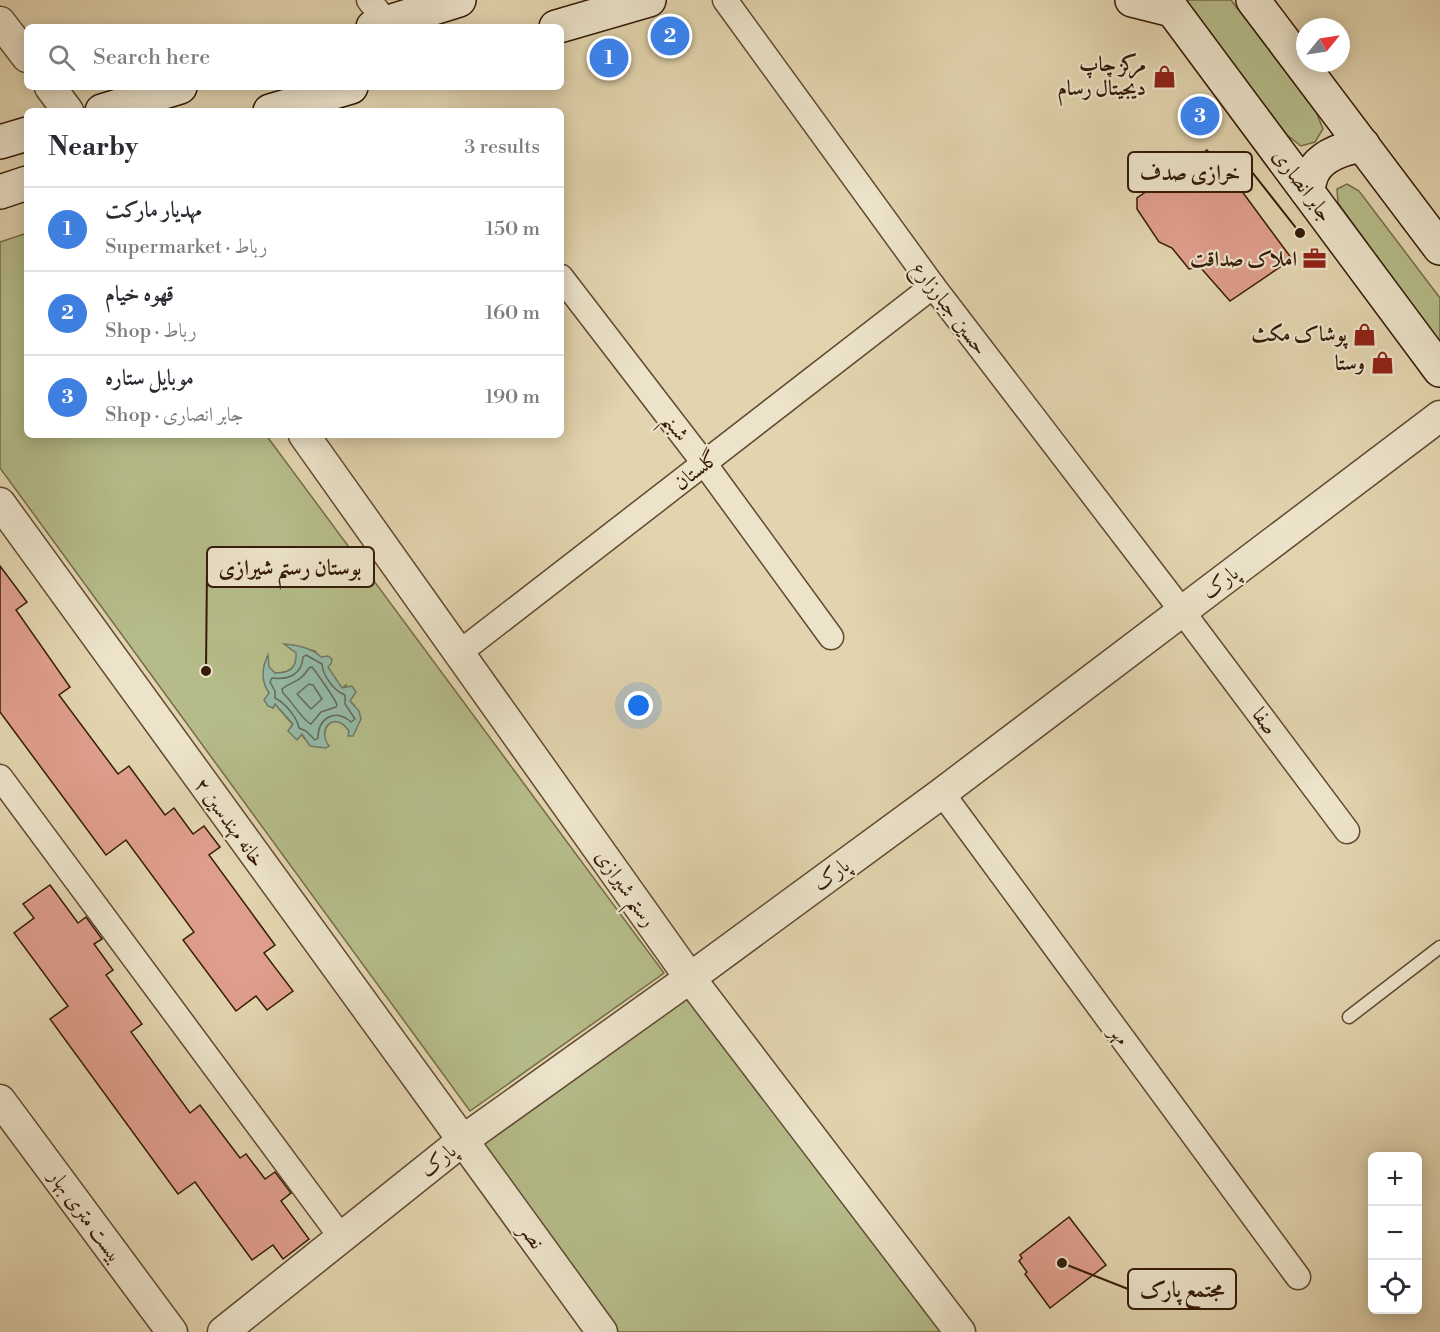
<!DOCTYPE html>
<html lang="en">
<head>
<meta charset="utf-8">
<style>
	:root { --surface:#fff; --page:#f2f2f3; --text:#2b2b33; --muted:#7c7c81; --line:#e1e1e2; --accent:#8f2418 }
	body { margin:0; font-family:"Libre Bodoni",Amiri,serif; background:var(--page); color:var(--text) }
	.controls { position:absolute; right:18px; bottom:18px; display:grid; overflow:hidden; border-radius:9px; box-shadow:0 3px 15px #0003 }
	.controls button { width:54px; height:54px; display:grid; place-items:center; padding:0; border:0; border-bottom:2px solid var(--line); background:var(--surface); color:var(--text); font:30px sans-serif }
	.compass { position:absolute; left:1296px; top:18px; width:54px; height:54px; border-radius:50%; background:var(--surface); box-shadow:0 3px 15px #0003; rotate:60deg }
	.you { position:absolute; left:639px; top:706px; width:21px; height:21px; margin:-15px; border:4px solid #fff; border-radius:50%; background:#1a73e8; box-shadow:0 0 0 9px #1a73e833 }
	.badge { display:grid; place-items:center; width:39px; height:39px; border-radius:50%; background:var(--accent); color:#fff; font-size:20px; font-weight:700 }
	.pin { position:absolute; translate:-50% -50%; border:3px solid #fff; box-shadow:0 2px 6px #0006 }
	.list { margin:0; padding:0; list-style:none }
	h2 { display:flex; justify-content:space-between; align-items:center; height:78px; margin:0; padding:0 24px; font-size:26px }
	h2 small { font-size:20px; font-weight:400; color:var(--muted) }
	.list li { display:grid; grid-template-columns:39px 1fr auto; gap:18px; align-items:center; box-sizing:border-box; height:84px; padding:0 24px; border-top:2px solid var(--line) }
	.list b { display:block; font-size:22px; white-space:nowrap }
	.list p { margin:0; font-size:20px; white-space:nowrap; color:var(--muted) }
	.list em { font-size:20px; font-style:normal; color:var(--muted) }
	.icon { flex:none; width:33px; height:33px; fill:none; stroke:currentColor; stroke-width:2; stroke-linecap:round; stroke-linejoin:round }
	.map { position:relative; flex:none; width:1440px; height:1332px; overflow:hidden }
	.search { position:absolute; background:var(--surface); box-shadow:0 3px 15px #0003; left:24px; top:24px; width:540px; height:66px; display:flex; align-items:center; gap:15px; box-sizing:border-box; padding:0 21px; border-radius:9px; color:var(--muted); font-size:22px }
	.panel { position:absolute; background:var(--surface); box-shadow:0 3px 15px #0003; left:24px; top:108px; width:540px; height:330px; border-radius:9px }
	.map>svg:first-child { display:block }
	.green { fill:#b5bc89; stroke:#756c48; stroke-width:1.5; fill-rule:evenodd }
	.water { fill:#95b9a6; stroke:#6f7a67; stroke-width:1.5 }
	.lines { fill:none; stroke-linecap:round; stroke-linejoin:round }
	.shore { stroke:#656a57; stroke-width:1.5 }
	.building { fill:#df9e8c; stroke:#351b08; stroke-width:1.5 }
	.service-casing { stroke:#604932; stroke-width:15 }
	.minor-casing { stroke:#604932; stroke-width:27 }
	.tertiary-casing { stroke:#604932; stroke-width:33 }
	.secondary-casing { stroke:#351b08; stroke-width:36 }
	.service { stroke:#ece3ca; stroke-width:12 }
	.minor { stroke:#ece3ca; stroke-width:24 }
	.tertiary { stroke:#ece3ca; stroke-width:30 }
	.secondary { stroke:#ece3ca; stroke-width:33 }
	.labels { text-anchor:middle; stroke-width:4.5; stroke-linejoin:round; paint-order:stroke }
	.poi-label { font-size:21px; font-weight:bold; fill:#351b08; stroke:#ece3ca; text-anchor:end }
	.street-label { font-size:21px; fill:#351b08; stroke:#ece3ca }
	.leader { fill:none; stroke:#351b08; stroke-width:2 }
	.callout-dot { fill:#351b08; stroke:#ece3ca; stroke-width:2 }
	.callout { fill:#ece3ca; stroke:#351b08; stroke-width:2 }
	.callout-label { font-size:22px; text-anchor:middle; font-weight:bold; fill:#351b08 }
</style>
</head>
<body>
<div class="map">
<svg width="1440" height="1332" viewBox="0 0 1440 1332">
	<rect width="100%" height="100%" fill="#e2d4ae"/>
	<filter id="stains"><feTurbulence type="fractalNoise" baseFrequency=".00333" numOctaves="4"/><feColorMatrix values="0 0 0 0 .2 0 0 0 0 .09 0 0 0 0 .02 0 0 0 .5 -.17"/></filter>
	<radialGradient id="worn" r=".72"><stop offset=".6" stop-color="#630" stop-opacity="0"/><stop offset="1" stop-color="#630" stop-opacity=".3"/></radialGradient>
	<!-- green -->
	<g class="green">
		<polygon points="1186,0 1231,0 1316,112 1323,129 1315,142 1301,146 1287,135"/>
		<polygon points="1347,184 1359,191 1440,298 1440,343 1338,203 1337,189"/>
		<path d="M27 233V435H266L664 973 470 1111 0 468V242ZM286 645 315 651 342 688 346 685 350 701 354 705 349 731 342 722C329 719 324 727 324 739H305L275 704 273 708 268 705 269 693 267 656 268 667 275 673C290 673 297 668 297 653Z"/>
		<polygon points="690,978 960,1332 602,1332 462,1141"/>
	</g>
	<!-- water -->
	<path class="water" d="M284 644C297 645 312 648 321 657L328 656 332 659 331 664 328 667 342 688 352 686 356 692 350 701 359 711 361 719 353 736H348L349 731C335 710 316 728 329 746L326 748 310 746 302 734 297 740 288 731 293 724 275 704 273 708 268 706 264 700 269 693C261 681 262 667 268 655L269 667 275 673C290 673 297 668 296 653Z"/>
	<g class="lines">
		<!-- shore -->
		<g class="shore">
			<path d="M306 655 322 664C323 676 334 691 345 695V704L355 719 351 722C335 708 318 718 318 738L315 740 306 731 299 728C297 717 285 703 275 698V691L270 682 272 678C288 680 302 675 303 657Z"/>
			<path d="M312 667C316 672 336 700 337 705L336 707 321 712 311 724C303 721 291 700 283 693L282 689C293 680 299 684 309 668Z"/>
			<polygon points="309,684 313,685 322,699 311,709 297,694"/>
		</g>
	</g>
	<!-- building -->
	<g class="building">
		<polygon points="1207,150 1241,190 1292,259 1230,301 1200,267 1189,269 1172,248 1159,242 1137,209 1137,198"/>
		<polygon points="0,566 27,602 16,610 70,687 59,695 118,774 129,766 165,815 174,808 193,834 204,826 220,847 209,855 275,945 264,953 293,991 267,1010 256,996 236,1011 183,940 194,932 126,840 106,855 0,712"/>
		<polygon points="50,885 78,923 86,917 102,939 94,944 113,970 106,975 142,1024 131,1032 190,1113 200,1105 240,1158 246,1154 265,1179 275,1172 291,1193 281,1201 309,1239 283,1259 273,1245 252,1260 195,1182 178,1194 50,1019 68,1006 14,933 34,918 23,904"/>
		<polygon points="1069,1217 1106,1265 1050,1308 1025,1274 1027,1272 1019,1261 1022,1258 1020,1255"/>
	</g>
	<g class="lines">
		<defs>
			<polyline id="service" points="1349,1017 1440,947"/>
			<g id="minor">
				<polyline points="369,0 387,23"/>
				<polyline points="725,0 933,286 1182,611 1347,831"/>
				<polyline points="561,277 704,463 831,637"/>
				<polyline points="459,653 933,286"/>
				<polyline points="0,777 341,1237"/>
				<polyline points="942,793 1298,1277"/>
			</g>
			<g id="tertiary">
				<polyline points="0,22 27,57"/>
				<polyline points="50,87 68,111"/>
				<polyline points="304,435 690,978 960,1332"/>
				<polyline points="0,503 602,1332"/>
				<polyline points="0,1100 172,1332"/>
				<polyline points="223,1332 462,1141 690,978 942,793 1440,416"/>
			</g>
			<g id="secondary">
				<polyline points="1132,0 1172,10"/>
				<polyline points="1165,0 1440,370"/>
				<polyline points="1253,0 1440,248"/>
				<polyline points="373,27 459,0"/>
				<polyline points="556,27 649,0"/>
				<polyline points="102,111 180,87"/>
				<polyline points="270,111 351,87"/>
				<polyline points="0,142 27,134"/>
				<path d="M1307 191C1309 185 1310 178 1313 172 1322 155 1345 148 1363 145"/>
				<polyline points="0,192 27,183"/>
			</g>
		</defs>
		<!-- service casing -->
		<use href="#service" class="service-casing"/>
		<!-- minor casing -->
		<use href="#minor" class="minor-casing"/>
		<!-- tertiary casing -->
		<use href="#tertiary" class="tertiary-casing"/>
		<!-- secondary casing -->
		<use href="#secondary" class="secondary-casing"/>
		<!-- service -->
		<use href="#service" class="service"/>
		<!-- minor -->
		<use href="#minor" class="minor"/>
		<!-- tertiary -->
		<use href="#tertiary" class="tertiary"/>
		<!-- secondary -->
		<use href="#secondary" class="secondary"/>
	</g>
	<!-- icons -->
	<defs>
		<symbol id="shop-bare" viewBox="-9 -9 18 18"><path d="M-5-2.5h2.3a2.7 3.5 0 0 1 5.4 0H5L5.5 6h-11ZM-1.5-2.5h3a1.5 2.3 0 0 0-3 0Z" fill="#8f2418" stroke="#ece3ca" stroke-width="2.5" paint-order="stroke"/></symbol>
		<symbol id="office-bare" viewBox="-9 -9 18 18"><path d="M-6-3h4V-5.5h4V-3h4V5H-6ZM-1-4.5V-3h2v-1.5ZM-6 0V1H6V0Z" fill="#8f2418" stroke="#ece3ca" stroke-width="2.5" paint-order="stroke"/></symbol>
	</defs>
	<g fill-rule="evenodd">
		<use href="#shop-bare" x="1148" y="60" width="33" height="33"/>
		<use href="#office-bare" x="1298" y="242" width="33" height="33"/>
		<use href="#shop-bare" x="1348" y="318" width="33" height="33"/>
		<use href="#shop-bare" x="1366" y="346" width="33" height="33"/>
	</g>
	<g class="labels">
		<!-- poi labels -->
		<g class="poi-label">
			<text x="1146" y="71">مرکز چاپ<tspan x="1146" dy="24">دیجیتال رسام</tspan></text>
			<text x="1297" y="266">املاک صداقت</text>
			<text x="1347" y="341">پوشاک مکث</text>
			<text x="1365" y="370">وستا</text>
		</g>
		<!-- street labels -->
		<g class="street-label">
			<text transform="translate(1303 185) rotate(53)" y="7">جابر انصاری</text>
			<text transform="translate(950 308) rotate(53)" y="7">حسین جبارزارع</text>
			<text transform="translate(676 427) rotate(52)" y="7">شبنم</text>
			<text transform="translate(696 470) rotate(-38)" y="7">گلستان</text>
			<text transform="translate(1220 582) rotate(-37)" y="7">پارک</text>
			<text transform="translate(1265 721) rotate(53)" y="7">صفا</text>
			<text transform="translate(230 822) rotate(54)" y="7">خانه مهندسین ۲</text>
			<text transform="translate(831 874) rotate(-36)" y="7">پارک</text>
			<text transform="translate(626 888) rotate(55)" y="7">رستم شیرازی</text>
			<text transform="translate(1120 1035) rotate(54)" y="7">مهر</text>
			<text transform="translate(438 1160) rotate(-39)" y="7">پارک</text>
			<text transform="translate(86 1216) rotate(54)" y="7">بیست متری بهار</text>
			<text transform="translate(532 1236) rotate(54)" y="7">نصر</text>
		</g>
	</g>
	<!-- callouts -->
	<path class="leader" d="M1300 233L1252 172M206 671L207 567M1062 1263L1128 1289"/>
	<g class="callout-dot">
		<circle cx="1300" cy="233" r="6"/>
		<circle cx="206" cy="671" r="6"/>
		<circle cx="1062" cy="1263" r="6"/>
	</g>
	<g class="callout">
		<rect x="1128" y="152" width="124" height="40" rx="6"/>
		<rect x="207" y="547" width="167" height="40" rx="6"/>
		<rect x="1128" y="1269" width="108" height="40" rx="6"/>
	</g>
	<g class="callout-label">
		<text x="1190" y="180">خرازی صدف</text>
		<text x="290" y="575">بوستان رستم شیرازی</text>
		<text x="1182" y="1297">مجتمع پارک</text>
	</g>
	<rect width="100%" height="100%" filter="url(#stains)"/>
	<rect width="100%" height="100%" fill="url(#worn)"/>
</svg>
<div class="controls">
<button>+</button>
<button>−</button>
<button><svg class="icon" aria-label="locate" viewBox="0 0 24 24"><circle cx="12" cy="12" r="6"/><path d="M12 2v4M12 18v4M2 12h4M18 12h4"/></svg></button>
</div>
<svg class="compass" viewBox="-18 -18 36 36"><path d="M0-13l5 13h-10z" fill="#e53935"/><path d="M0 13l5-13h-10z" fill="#7c7c81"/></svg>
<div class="you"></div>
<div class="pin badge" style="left:609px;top:58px;background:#3f7fe0">1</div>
<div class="pin badge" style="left:670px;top:36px;background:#3f7fe0">2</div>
<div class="pin badge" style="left:1200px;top:116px;background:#3f7fe0">3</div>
<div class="search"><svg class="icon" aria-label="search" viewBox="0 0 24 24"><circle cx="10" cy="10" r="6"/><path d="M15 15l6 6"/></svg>Search here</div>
<section class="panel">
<h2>Nearby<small>3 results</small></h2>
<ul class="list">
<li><span class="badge" style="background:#3f7fe0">1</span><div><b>مهدیار مارکت</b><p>Supermarket · رباط</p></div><em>150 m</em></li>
<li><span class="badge" style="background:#3f7fe0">2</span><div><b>قهوه خیام</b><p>Shop · رباط</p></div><em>160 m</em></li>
<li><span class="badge" style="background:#3f7fe0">3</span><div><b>موبایل ستاره</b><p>Shop · جابر انصاری</p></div><em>190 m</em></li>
</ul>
</section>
</div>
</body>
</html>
